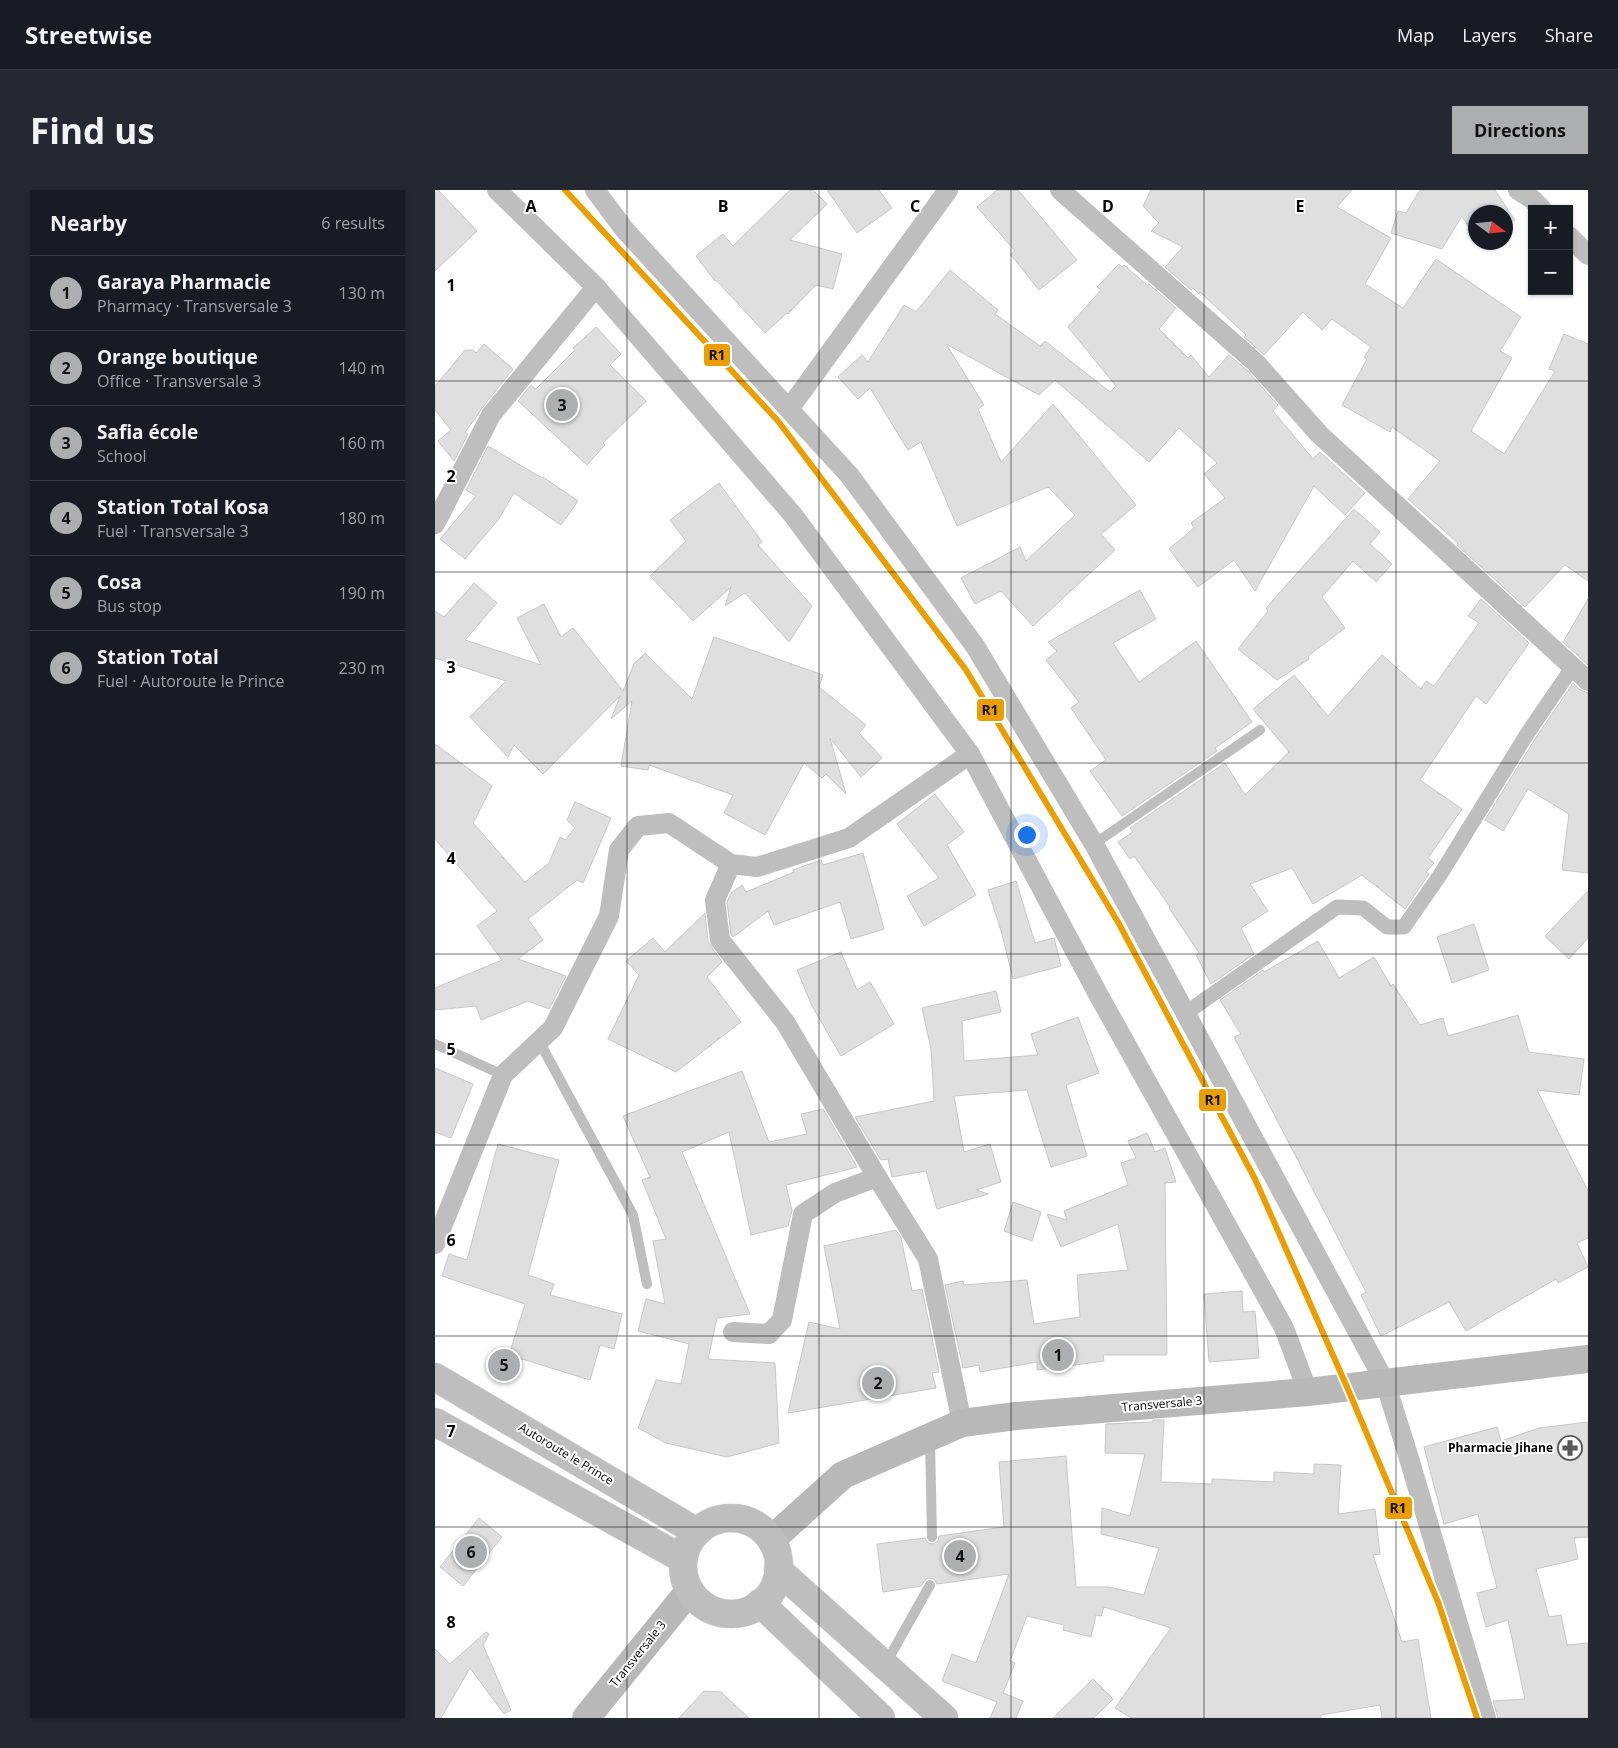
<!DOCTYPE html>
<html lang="en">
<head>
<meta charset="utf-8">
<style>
	:root { --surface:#171b24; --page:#242831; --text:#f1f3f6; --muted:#9ea1a6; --line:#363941; --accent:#adaeaf }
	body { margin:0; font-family:"Open Sans",sans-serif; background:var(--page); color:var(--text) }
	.controls { position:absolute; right:15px; top:15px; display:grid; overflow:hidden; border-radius:0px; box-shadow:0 1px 4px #0004 }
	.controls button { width:45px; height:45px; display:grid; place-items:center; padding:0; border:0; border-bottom:1px solid var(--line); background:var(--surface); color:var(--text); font:25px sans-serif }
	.compass { position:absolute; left:1033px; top:15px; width:45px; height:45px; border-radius:50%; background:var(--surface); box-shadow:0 1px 4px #0004; rotate:105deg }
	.you { position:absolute; left:591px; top:644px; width:18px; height:18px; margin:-12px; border:4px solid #fff; border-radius:50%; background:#1a73e8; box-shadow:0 0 0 8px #1a73e833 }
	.badge { display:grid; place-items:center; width:32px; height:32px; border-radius:50%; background:var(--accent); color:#111; font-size:16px; font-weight:700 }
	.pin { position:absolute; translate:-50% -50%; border:2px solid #fff; box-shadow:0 1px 5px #0006 }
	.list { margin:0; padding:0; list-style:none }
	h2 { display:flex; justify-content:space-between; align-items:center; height:65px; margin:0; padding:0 20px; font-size:21px }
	h2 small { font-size:16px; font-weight:400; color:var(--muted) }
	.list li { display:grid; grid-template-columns:32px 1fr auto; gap:15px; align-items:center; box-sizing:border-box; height:75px; padding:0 20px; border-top:1px solid var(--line) }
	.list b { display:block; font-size:19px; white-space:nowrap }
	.list p { margin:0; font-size:16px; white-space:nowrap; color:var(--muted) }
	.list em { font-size:16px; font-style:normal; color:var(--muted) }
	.map { position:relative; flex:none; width:1153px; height:1528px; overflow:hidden; border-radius:0px }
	header { display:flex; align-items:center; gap:30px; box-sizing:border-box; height:70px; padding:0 25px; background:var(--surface); border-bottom:1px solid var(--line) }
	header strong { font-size:24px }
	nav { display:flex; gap:28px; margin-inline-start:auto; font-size:18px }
	.intro { display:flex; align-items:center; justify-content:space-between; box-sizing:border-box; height:120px; padding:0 30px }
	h1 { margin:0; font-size:35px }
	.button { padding:12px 22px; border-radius:0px; background:var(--accent); color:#111; font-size:18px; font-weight:700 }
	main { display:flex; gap:30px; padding:0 30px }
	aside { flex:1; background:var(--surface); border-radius:0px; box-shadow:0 1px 4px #0004 }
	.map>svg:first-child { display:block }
	.building { fill:#dfdfdf; stroke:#c7c7c7 }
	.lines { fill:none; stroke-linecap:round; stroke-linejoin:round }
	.primary-casing { stroke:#dbdbdb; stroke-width:29 }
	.service { stroke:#bebebe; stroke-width:10 }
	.pedestrian { stroke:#bebebe; stroke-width:15 }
	.minor { stroke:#bebebe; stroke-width:20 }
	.secondary { stroke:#b8b8b8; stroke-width:28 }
	.primary { stroke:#bebebe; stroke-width:28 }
	.rail-1-casing { stroke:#fff; stroke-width:10 }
	.rail-1 { stroke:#eb9e00; stroke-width:6 }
	.grid { fill:none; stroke:#000; stroke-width:1; stroke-opacity:0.55 }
	.labels { text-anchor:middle; stroke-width:4; stroke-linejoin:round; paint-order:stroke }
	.street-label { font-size:12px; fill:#000; stroke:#fff }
	.poi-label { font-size:12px; font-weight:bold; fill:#000; stroke:#fff; text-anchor:end }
	.grid-label { font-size:16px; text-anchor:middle; font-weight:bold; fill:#000; stroke:#fff; stroke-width:4; stroke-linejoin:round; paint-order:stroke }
	.line-badge { stroke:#fff; stroke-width:2 }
	.pale-badge-label { font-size:14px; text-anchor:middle; font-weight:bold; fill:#111 }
</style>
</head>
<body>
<header>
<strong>Streetwise</strong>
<nav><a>Map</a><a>Layers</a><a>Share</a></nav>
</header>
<div class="intro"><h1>Find us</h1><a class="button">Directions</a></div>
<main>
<aside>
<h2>Nearby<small>6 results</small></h2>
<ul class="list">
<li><span class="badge">1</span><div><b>Garaya Pharmacie</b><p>Pharmacy · Transversale 3</p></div><em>130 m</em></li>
<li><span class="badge">2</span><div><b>Orange boutique</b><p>Office · Transversale 3</p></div><em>140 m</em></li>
<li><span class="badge">3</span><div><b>Safia école</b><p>School</p></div><em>160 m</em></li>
<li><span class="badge">4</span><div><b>Station Total Kosa</b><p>Fuel · Transversale 3</p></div><em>180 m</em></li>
<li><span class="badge">5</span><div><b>Cosa</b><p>Bus stop</p></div><em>190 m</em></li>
<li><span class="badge">6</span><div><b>Station Total</b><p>Fuel · Autoroute le Prince</p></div><em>230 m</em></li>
</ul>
</aside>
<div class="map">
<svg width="1153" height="1528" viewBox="0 0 1153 1528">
	<rect width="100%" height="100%" fill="#fff"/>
	<!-- building -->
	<g class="building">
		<polygon points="0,0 3,0 42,41 0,81"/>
		<polygon points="355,0 378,0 392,14 355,50 407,64 398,99 381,95 353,124 352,123 330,143 281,90 280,91 261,66 288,44 298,56"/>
		<polygon points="392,0 444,0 457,18 422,43"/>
		<polygon points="562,0 583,0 642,70 604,100 575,64 580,61 542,17"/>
		<polygon points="716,0 917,0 902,17 956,48 930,94 968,118 1001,69 1086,127 1065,161 1077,168 1036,241 1069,264 1120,181 1114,179 1129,144 1153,154 1153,391 1130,375 1090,417 1022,355 1023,353 973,309 1005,271 957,237 955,242 907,215 932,169 929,167 936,157 897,129 887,140 868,122 829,165 809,147 811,145 765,102 764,104 758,98 756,100 730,77 748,57 716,41 724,33 708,16"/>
		<polygon points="985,0 1060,0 1080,30 1070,36 1070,22 1040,22 1040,47 1027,26 1007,59 956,43 963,21 971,23"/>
		<polygon points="684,74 687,77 689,75 713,96 714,94 741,118 724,139 753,168 756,165 774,187 794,165 813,181 843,215 838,221 878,269 885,262 930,303 910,325 879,296 820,401 799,370 763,397 734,359 759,338 756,333 790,308 769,284 782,273 744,238 714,272 620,190 604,205 511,154 549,215 543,219 566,272 618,214 701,315 666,344 680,360 598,436 566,401 540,414 526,388 585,357 591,371 640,325 613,297 522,336 486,252 473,260 435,198 423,209 403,187 427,165 433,172 469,115 481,122 515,80 563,120 560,124 605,156 610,151 675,202 681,196 633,137 666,100 662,97"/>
		<polygon points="161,137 186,164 175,175 211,211 168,253 170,255 152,275 83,211 96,195 101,199 140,160 138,158"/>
		<polygon points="49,154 78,179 47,218 40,229 30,242 33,244 19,271 3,251 16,240 0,220 0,196 30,160 38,160 41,163"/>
		<polygon points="53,256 107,288 108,287 143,311 126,335 79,303 63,330 30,369 5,349 41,306 31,300"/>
		<polygon points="284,293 327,352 323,355 377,416 354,452 310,403 290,416 296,397 258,431 215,386 251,351 235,330"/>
		<polygon points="919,319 945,342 935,354 957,374 941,392 918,371 887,407 910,438 873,466 874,469 842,490 803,459 833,421 831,418"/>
		<polygon points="39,393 62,413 30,450 106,475 82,428 109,414 126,447 138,438 188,501 199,474 210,463 257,509 279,447 388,485 384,497 431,535 424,543 447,568 426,587 395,548 411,604 391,584 387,588 369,573 330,645 289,623 298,605 214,575 213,580 186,576 197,511 176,529 185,506 108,584 79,555 73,567 35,527 71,491 0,468 0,421 9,427"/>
		<polygon points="705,400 721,429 678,453 704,492 761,451 817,532 780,558 782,561 687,626 655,581 671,570 636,518 644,512 611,470 622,461 613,452"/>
		<polygon points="1046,409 1094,453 1051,514 1041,506 985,590 1027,619 993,668 999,673 991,682 994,684 970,719 927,685 878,714 857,678 815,694 833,721 806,738 819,764 776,794 761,765 764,763 734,718 735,717 699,666 695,669 683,652 698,642 695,638 790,573 810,605 854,562 818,519 859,485 893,526 947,465 986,499 991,491 999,496 1044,433 1033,426"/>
		<polygon points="1153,409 1153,475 1128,452"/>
		<polygon points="1138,493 1145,500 1153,503 1153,683 1127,680 1134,624 1093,599 1068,641 1050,630 1100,549"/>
		<polygon points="0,554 57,596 38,633 90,692 114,673 125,647 130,650 140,638 132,630 140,612 176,628 148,693 142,690 93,729 108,750 83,769 131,786 114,819 93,811 46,830 41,816 0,820 0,798 67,770 42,736 62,721 0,649"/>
		<polygon points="500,604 529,642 512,655 541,705 489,736 472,706 504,688 462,634"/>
		<polygon points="428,663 449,739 416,749 405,712 339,735 333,721 298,747 296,745 292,712 296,703 307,695 311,702 359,682 358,680 386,670 388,675"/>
		<polygon points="581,691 600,753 619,748 626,776 578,789 567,744 553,700"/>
		<polygon points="1153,701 1153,748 1134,769 1110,746"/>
		<polygon points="270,723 273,752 287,772 272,787 306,832 241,882 173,849 204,785 191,771 218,748 230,762"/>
		<polygon points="1039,734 1054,780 1017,793 1002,747"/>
		<polygon points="883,751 904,788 939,767 956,796 958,794 985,835 1008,828 1013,846 1083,825 1094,862 1149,869 1144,905 1102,900 1153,1001 1153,1048 1142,1053 1153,1077 1123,1093 1121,1089 1031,1141 1014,1112 946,1146 926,1105 931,1102 799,847 806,844 785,810 828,780 829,782"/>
		<polygon points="406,762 422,800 435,792 459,834 406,866 377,816 362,780"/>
		<polygon points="561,801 566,822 527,831 529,871 603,865 596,844 643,827 664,883 631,895 652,966 616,977 592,900 519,906 529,962 555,954 566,992 541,1000 553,1004 502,1019 491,981 457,987 453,969 446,970 420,927 499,911 496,859 487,818"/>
		<polygon points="0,878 38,894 16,948 0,942"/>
		<polygon points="307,881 334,952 372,944 366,924 388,919 422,977 351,995 357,1021 353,1036 316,1045 294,942 247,962 315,1124 282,1128 273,1169 340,1173 344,1253 292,1267 231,1253 203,1238 221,1190 246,1194 254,1154 203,1141 211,1109 230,1114 218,1051 231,1049 207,990 215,987 188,926"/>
		<polygon points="712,943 720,962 730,958 741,992 730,993 732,1165 668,1165 669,1171 602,1180 602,1172 545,1182 544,1175 528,1178 510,1095 528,1091 529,1095 592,1090 599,1134 645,1127 642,1085 693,1080 683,1034 626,1057 612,1024 632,1030 629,1021 693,995 686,973 701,968 693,951"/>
		<polygon points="63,954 124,970 93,1085 119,1094 115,1105 187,1124 179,1159 165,1155 155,1190 74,1165 90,1114 7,1086 14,1064 32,1070"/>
		<polygon points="578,1012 606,1022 597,1051 569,1041"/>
		<polygon points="461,1040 466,1048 477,1101 487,1099 504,1182 497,1183 501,1198 353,1223 374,1132 405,1139 389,1056"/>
		<polygon points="807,1101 808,1122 820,1121 824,1168 774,1172 769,1104"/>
		<polygon points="718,1230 729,1230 726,1292 777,1294 777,1289 839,1292 839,1282 879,1284 879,1274 906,1275 903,1324 940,1319 945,1364 938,1365 967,1452 983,1449 996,1528 947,1528 945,1515 886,1525 886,1528 696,1528 680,1518 736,1438 669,1417 666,1426 661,1425 656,1447 628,1440 629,1435 592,1426 575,1471 580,1473 568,1503 588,1511 581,1528 555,1528 562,1512 507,1491 517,1464 541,1473 574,1384 502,1394 499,1389 494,1388 491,1389 486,1396 448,1402 442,1354 490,1348 493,1353 498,1354 503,1351 504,1346 569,1337 564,1272 631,1266 641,1397 674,1397 709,1405 724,1358 666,1344 667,1318 695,1326 710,1264 670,1263 671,1234 718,1232"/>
		<polygon points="1153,1232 1153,1347 1139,1348 1143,1369 1101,1379 1114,1427 1126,1425 1132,1455 1153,1453 1153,1528 1063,1528 1058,1511 1090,1509 1073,1430 1051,1437 1042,1403 1062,1398 1043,1324 1009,1334 989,1257 1062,1237 1066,1251 1104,1238"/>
		<polygon points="44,1328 67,1347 28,1396 5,1377"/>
		<polygon points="51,1442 54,1444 48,1455 76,1520 69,1524 35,1478 6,1528 0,1528 0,1459 15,1474"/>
		<polygon points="658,1489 678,1509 659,1528 618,1528"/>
		<polygon points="269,1501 286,1502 314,1528 244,1528"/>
	</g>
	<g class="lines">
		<defs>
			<g id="primary">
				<polyline points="0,1187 262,1342"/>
				<polyline points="0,1232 248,1369"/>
				<circle cx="296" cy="1376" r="48"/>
				<polyline points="343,1380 509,1528"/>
				<polyline points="325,1413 446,1528"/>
			</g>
		</defs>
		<!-- primary casing -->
		<use href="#primary" class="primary-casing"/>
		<!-- service -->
		<g class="service">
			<polyline points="659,654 825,540"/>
			<polyline points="104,851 198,1025 212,1094"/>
			<polyline points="0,854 68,885"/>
			<polyline points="495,1250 497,1347"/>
			<polyline points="450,1475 495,1395"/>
		</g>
		<!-- pedestrian -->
		<polyline class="pedestrian" points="751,823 902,717 928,718 952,737 969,737 1005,685 1092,544 1137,478"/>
		<!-- minor -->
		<g class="minor">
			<polyline points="62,0 161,97 358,325 535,564 663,804 849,1138 873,1202"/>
			<polyline points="160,0 189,39 415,286 540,456 659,654 950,1192 973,1265 1051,1528"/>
			<polyline points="625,0 821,173 884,244 1153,491"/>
			<polyline points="1083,0 1097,9 1107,19"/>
			<polyline points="1134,46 1153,65"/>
			<polyline points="354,219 513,0"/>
			<polyline points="0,334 56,225 161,97"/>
			<polyline points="296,674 280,710 285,750 350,832 442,987"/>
			<polyline points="0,1054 68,885 118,838 174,726 184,660 203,636 234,633 296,674 322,677 414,648 535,564"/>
			<polyline points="298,1142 334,1144 347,1130 368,1024 400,1003 442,987 493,1069 527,1233"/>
		</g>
		<!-- secondary -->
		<g class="secondary">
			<polyline points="336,1350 408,1285 527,1233 581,1226 873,1202 1153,1169"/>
			<polyline points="151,1528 255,1400"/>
		</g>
		<!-- primary -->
		<use href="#primary" class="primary"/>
		<defs>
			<polyline id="rail-1" points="130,0 343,231 531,480 683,732 820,989 912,1197 1003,1412 1042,1528"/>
		</defs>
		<!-- rail-1 casing -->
		<use href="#rail-1" class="rail-1-casing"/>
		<!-- rail-1 -->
		<use href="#rail-1" class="rail-1"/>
	</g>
	<!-- grid -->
	<path class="grid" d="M192 0V1528M384 0V1528M576 0V1528M769 0V1528M961 0V1528M0 191H1153M0 382H1153M0 573H1153M0 764H1153M0 955H1153M0 1146H1153M0 1337H1153"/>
	<!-- icons -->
	<defs>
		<symbol id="pharmacy-ring" viewBox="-11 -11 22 22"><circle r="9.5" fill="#fff" stroke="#595959" stroke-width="1.5"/><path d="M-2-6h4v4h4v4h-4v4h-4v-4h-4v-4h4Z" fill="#595959"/></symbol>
	</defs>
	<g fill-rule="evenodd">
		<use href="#pharmacy-ring" x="1121" y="1244" width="28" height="28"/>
	</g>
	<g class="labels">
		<!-- street labels -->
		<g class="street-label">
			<text transform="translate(727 1214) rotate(-5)" y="4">Transversale 3</text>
			<text transform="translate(131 1264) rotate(31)" y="4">Autoroute le Prince</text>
			<text transform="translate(203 1464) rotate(-51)" y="4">Transversale 3</text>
		</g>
		<!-- poi labels -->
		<g class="poi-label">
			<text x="1118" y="1262">Pharmacie Jihane</text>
		</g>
	</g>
	<g class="grid-label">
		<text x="96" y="22">A</text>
		<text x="288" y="22">B</text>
		<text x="480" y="22">C</text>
		<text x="673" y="22">D</text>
		<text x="865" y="22">E</text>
		<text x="16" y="101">1</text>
		<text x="16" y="292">2</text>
		<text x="16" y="483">3</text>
		<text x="16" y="674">4</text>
		<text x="16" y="865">5</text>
		<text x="16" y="1056">6</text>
		<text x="16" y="1247">7</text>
		<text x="16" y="1438">8</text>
	</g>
	<g class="line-badge">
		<rect x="268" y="153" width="28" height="24" rx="5" fill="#eb9e00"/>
		<rect x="541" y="508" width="29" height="24" rx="5" fill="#eb9e00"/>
		<rect x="763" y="898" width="29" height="24" rx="5" fill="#eb9e00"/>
		<rect x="949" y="1306" width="29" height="24" rx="5" fill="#eb9e00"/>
	</g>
	<g class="pale-badge-label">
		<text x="282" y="170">R1</text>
		<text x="555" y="525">R1</text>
		<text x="778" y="915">R1</text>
		<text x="963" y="1323">R1</text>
	</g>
</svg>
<div class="controls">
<button>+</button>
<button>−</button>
</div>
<svg class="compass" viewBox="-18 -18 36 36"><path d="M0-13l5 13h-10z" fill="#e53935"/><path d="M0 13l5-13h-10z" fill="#9ea1a6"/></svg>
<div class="you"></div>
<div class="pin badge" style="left:623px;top:1165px">1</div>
<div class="pin badge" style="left:443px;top:1193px">2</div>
<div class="pin badge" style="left:127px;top:215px">3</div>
<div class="pin badge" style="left:525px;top:1366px">4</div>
<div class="pin badge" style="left:69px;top:1175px">5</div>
<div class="pin badge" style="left:36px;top:1362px">6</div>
</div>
</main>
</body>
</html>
